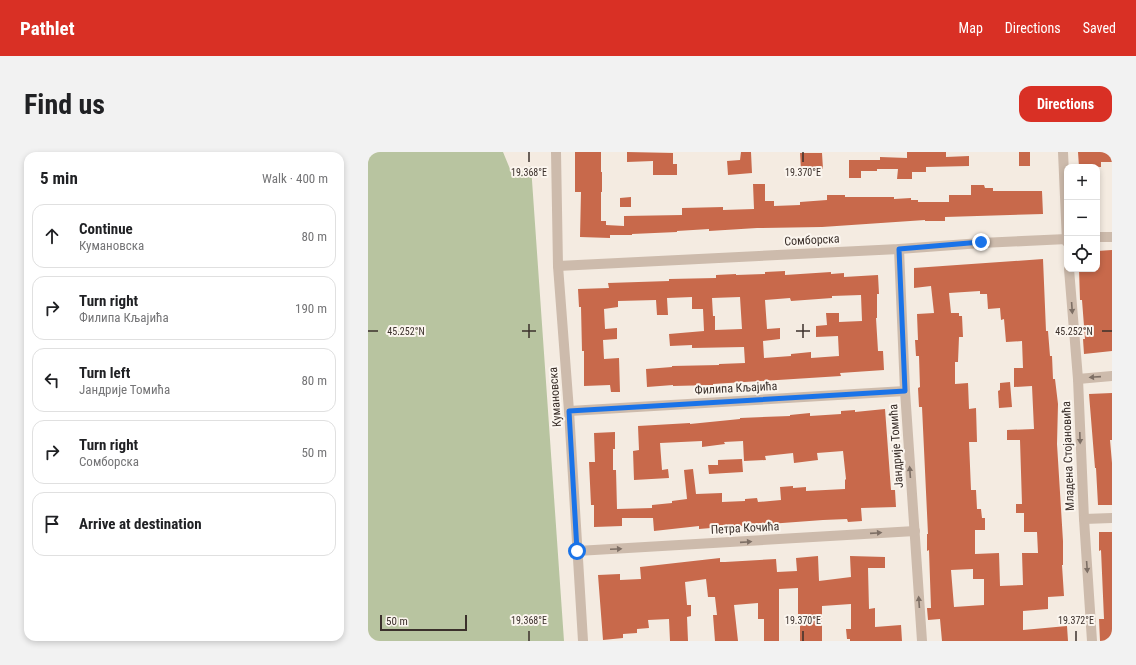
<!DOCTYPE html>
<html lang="en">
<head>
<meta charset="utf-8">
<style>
	:root { --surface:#fff; --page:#f2f2f2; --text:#202124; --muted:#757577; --line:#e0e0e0; --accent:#d93025 }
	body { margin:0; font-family:"Roboto Condensed",sans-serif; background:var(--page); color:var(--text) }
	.controls { position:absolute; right:12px; top:12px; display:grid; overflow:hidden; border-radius:8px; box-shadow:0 2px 6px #0003 }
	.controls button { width:36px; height:36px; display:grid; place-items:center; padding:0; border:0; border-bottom:1px solid var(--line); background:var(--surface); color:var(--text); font:20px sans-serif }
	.scale { position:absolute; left:12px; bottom:10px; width:87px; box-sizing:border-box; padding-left:4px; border:2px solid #3b302b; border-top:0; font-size:11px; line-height:14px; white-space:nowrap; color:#3b302b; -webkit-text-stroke:3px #fbf5ee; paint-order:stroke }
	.stop { position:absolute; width:12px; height:12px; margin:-9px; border:3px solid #1a73e8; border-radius:50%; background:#fff }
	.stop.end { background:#1a73e8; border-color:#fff; box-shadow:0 1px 4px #0008 }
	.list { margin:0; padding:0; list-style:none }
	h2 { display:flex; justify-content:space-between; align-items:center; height:52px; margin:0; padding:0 16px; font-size:17px }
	h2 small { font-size:13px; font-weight:400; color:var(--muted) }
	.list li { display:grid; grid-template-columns:26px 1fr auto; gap:12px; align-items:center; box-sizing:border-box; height:64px; margin:0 8px 8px; padding:0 8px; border:1px solid var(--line); border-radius:12px }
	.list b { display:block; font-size:15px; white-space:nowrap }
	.list p { margin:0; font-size:13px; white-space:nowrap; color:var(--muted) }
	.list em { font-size:13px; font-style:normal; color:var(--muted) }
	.icon { flex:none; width:22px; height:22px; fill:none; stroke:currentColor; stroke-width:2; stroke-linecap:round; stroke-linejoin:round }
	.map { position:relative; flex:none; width:744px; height:489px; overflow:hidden; border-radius:12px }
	header { display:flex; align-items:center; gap:24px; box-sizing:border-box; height:56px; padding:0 20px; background:var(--accent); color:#fff }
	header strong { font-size:19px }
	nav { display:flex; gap:22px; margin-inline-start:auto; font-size:14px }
	.intro { display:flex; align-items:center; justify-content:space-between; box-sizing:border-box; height:96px; padding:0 24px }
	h1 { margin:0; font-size:28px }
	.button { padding:10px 18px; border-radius:12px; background:var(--accent); color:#fff; font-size:14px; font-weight:700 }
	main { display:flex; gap:24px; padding:0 24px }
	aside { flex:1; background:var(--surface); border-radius:12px; box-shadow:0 2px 6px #0003 }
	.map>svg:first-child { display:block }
	.green { fill:#b8c4a0 }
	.building { fill:#c8694b; fill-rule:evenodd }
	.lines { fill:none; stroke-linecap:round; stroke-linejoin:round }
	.minor { stroke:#cdbbac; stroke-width:10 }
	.oneway { fill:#7d6f65 }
	.route { stroke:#1a73e8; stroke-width:5 }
	.ticks { fill:none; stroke:#3b302b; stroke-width:1.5 }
	.labels { text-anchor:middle; stroke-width:4; stroke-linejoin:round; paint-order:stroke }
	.street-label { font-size:12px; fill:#3b302b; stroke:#fbf5ee }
	.ticks-label { font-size:10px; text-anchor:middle; fill:#3b302b; stroke:#fbf5ee; stroke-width:4; stroke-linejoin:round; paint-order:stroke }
</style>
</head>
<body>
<header>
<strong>Pathlet</strong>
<nav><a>Map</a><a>Directions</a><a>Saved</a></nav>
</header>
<div class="intro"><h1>Find us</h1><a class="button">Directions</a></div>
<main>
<aside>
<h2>5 min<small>Walk · 400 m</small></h2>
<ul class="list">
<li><svg class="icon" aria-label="ahead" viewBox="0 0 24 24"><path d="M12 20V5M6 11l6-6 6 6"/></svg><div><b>Continue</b><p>Кумановска</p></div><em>80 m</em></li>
<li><svg class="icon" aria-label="right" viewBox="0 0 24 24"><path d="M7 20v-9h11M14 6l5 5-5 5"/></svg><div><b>Turn right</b><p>Филипа Кљајића</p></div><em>190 m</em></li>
<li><svg class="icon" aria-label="left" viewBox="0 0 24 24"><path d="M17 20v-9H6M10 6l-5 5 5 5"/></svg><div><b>Turn left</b><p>Јандрије Томића</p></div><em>80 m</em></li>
<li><svg class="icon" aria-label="right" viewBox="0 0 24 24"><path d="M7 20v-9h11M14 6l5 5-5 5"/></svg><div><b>Turn right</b><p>Сомборска</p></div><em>50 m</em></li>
<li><svg class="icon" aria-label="arrive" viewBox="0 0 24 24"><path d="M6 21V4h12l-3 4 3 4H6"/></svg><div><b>Arrive at destination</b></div></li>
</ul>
</aside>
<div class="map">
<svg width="744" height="489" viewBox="0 0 744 489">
	<rect width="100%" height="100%" fill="#f4ebe1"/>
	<!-- green -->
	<polygon class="green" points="0,0 135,0 144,22 163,14 196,489 0,489"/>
	<!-- building -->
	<g class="building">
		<polygon points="207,0 233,0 233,20 234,20 234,40 233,40 233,69 238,69 238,73 256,74 256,64 314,63 314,56 355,55 355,58 386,57 385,32 397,32 397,49 406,49 406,54 432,53 432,50 459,48 459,43 477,43 477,45 526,45 526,47 543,46 543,48 550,48 550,50 581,50 581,43 603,43 603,33 616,33 617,36 625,36 625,39 674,39 675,62 577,65 577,69 557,69 557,68 454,75 389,76 341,79 341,77 309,79 309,80 264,82 264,83 242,83 242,86 212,85 213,40 207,40"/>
		<polygon points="259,0 305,1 305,12 309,12 309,23 285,23 285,9 259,10"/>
		<polygon points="373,0 383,0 384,21 360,23 359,9 372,8"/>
		<polygon points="539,0 578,0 578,5 601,4 601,14 558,15 558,20 544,20 544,27 529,27 530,17 509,17 509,19 493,19 493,26 481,26 481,8 512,8 512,5 539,6"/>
		<rect x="651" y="0" width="11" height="14"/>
		<polygon points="710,0 744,0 744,10 733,10 733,15 711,15"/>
		<polygon points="432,1 454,1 455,17 433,18"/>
		<polygon points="263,45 263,55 252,55 252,46"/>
		<polygon points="744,98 744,199 716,202 715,187 717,187 714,148 712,148 711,117 729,117 729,99"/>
		<path d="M675 107 678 179H680L682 204H684L685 227H687L690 252 689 292 695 389V413H694L696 444 680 445V457L655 459V478L699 474 700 489H574L572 467 560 468 559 456H563L561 398 559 399V382H560L554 255H551L550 236 552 235 551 204H548L547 188H550L549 162 566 161 563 134 546 136V116ZM612 139V142H619L620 157 632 156 633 168 636 167 638 190 654 189 655 216H646V235L664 234 666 277 639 278V288H652L654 352H648V361H656V380H669L670 401H654L655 433 632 434 631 401 607 402V378H617V366H614L613 357H609L608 338H603L601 290H609L608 256 601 257 600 231 587 232V210H590L591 185H595L594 164H591V161H583L581 141ZM605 417V427H616V453L586 455 583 418Z"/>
		<path d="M417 119V123L463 120V122L476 121V125L510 123 511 142H509V166H508L510 199H515L516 218 472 221 473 224 345 232V233L305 234V233L279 235 278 217 304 215V214L351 213V212L377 211 376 195 324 196V193L302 194 301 182 336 179 335 157H324V145L299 146 300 163H289L288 148 250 149V155L236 157 237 177 249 176V187L235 188 236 207 251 206 252 240H243L242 233 216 234V199H214L213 155H211L210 137 241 136 240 131 301 129V127L348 126V123L368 122V123L397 122V120ZM493 143 494 169 471 170V161H458L459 173 448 174V185L470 184 471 204 443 206V200L423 202V204L396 206 395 189 412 187V176L399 177 397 148 422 146 423 149 464 146V144ZM372 145 374 177 347 178V164H345L344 146Z"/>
		<polygon points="642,230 644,255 631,256 630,239 632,238 632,231"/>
		<polygon points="744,241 744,288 742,288 744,311 744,353 730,353 728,316 727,316 721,242"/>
		<polygon points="517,257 523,338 527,338 528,355 493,356 494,369 480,370 479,367 455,368 373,374 373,376 355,377 355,375 331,377 331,374 286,379 285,366 254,366 254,374 226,375 226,353 223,353 221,310 227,310 226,281 247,280 247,297 245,297 245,318 248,318 249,357 284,356 284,353 304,351 304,349 319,347 316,318 325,317 328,342 354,341 354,350 377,349 377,347 389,346 390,350 413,348 412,335 425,334 425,336 438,335 438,339 477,337 477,328 478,327 475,299 449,301 450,308 426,311 425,301 397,304 398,308 376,309 375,289 356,290 357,292 334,295 334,289 292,291 294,318 300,317 301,326 266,328 265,299 271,298 270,274 322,271 322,272 372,267 372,266 422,264 422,263 442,261 442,264 473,262 473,259 487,258 487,260"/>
		<polygon points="374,307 375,320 341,322 340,313 350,313 350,308"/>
		<polygon points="731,380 744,380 744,489 732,489 731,467 736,467 733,398 731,399"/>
		<polygon points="450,404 451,429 483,425 482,404 517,405 517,416 500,416 501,457 507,456 507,475 533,473 534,489 482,489 482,487 479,487 478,477 483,477 483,452 454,454 454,489 432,489 432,462 430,462 430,436 411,437 411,489 396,489 396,467 390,467 390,451 366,453 370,489 347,489 345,463 349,463 347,445 340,445 338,427 317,430 319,453 323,453 323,464 319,465 320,489 302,489 301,467 280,468 281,476 269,477 269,481 255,482 255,486 235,488 230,423 252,422 252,428 273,427 272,415 352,406 352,410 357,410 408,407 409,420 429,419 428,406"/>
	</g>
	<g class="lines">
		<!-- minor -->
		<g class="minor">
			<polyline points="188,0 190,114 201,259 215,489"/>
			<polyline points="695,0 699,90"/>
			<polyline points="729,85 744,85"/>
			<polyline points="531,97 537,239 554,489"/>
			<polyline points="190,114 531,97 613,91 699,87"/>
			<polyline points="701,117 710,227 716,367 724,489"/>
			<polyline points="710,227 744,224"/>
			<polyline points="201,259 537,239"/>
			<polyline points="716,367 744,366"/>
			<polyline points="209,399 547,379"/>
		</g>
	</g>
	<!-- one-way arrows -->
	<defs><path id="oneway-solid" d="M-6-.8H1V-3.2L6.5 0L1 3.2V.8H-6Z"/></defs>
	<g class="oneway">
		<use href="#oneway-solid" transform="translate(704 156) rotate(86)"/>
		<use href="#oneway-solid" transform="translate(727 225) rotate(176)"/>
		<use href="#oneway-solid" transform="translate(712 286) rotate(88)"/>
		<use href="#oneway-solid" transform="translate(542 320) rotate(-94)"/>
		<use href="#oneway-solid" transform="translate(508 381) rotate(-4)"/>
		<use href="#oneway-solid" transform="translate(378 390) rotate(-4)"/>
		<use href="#oneway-solid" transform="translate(248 397) rotate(-3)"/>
		<use href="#oneway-solid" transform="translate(719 415) rotate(86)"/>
		<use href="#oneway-solid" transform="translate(551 450) rotate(-94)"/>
	</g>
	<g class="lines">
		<!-- route -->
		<polyline class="route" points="209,399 201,259 537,239 531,97 613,90"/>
	</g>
	<!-- ticks -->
	<path class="ticks" d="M161 0V10M435 0V10M161 172V186M435 172V186M0 179H10M154 179H168M428 179H442M734 179H744M161 479V489M435 479V489M708 479V489"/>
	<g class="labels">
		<!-- street labels -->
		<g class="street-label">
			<text transform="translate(444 88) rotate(-3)" y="4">Сомборска</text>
			<text transform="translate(368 236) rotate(-3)" y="4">Филипа Кљајића</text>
			<text transform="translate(187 245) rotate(-94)" y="4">Кумановска</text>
			<text transform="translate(528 294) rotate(-94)" y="4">Јандрије Томића</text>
			<text transform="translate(700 304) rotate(-92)" y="4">Младена Стојановића</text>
			<text transform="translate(377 376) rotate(-3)" y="4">Петра Кочића</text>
		</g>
	</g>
	<g class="ticks-label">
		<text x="161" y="24">19.368°E</text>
		<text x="435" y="24">19.370°E</text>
		<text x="38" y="183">45.252°N</text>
		<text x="706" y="183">45.252°N</text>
		<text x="161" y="472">19.368°E</text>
		<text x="435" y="472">19.370°E</text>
		<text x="708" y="472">19.372°E</text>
	</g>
</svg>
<div class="controls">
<button>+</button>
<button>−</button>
<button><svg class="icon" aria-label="locate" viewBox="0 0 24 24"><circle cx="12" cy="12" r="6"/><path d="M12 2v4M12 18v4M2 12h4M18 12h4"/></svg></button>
</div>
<div class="scale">50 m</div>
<div class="stop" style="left:209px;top:399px"></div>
<div class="stop end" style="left:613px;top:90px"></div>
</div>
</main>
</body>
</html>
